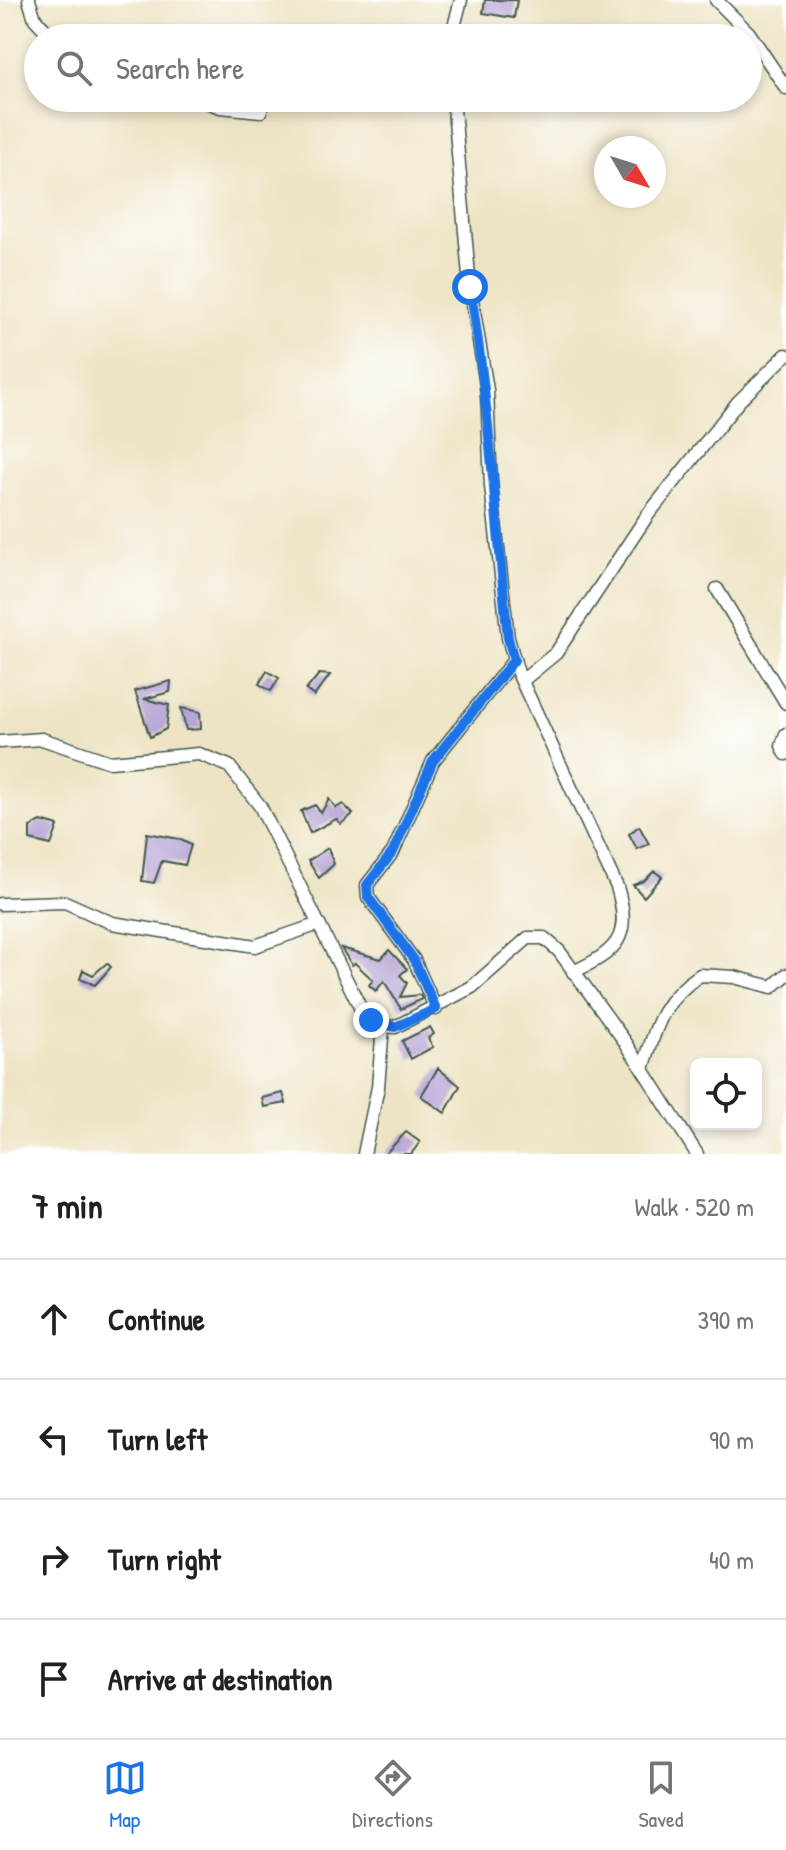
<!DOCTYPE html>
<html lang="en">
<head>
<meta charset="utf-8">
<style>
	:root { --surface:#fff; --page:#f2f2f2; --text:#202124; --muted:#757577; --line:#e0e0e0; --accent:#1a73e8 }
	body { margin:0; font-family:"Patrick Hand",sans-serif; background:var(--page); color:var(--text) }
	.controls { position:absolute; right:24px; bottom:24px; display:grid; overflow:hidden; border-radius:12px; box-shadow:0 4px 12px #0003 }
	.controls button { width:72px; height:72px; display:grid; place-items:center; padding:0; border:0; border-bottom:2px solid var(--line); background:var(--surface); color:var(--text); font:40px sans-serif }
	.compass { position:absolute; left:594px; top:136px; width:72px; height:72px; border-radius:50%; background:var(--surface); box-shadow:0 4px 12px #0003; rotate:129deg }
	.stop { position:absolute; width:24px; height:24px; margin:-18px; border:6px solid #1a73e8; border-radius:50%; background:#fff }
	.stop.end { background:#1a73e8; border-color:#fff; box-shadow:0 2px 8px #0008 }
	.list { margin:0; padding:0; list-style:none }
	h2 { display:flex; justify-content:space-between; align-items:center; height:104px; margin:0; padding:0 32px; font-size:34px }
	h2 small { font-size:26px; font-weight:400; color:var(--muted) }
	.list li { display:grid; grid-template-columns:52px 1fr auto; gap:24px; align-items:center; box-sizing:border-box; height:120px; padding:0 32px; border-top:2px solid var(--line) }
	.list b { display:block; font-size:30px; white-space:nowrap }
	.list em { font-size:26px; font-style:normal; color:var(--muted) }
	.icon { flex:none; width:44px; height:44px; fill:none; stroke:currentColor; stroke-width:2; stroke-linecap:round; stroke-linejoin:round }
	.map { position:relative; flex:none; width:786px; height:1154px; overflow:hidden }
	.search { position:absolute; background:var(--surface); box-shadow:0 4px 12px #0003; left:24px; right:24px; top:24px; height:88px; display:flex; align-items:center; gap:20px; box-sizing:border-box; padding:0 28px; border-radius:44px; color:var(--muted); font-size:30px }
	.sheet { height:584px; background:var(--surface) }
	nav { display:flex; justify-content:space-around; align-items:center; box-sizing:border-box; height:112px; border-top:2px solid var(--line); background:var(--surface); font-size:22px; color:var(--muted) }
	nav a { display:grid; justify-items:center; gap:4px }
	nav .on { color:var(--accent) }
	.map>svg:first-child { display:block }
	.building { fill:#b7a5d5 }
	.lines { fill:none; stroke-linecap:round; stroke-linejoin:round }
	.minor-casing { stroke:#3e564a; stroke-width:15 }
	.minor { stroke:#fff; stroke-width:12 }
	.route { stroke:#1a73e8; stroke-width:10 }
</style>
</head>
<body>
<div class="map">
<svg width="786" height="1154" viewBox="0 0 786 1154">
	<rect width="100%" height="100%" fill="#fff"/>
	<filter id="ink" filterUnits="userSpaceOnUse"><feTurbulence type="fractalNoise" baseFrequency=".0125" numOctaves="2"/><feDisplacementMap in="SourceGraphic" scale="16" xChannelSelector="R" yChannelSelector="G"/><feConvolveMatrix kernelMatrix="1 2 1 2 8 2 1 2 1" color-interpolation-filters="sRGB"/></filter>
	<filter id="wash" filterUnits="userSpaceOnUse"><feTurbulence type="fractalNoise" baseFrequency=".006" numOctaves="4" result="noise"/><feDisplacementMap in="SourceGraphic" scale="32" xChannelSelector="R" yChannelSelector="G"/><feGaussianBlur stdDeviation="1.8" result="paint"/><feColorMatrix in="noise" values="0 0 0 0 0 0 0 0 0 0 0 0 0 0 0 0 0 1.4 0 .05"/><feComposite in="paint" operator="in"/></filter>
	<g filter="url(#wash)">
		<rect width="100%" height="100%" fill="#eee4c5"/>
		<g id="blocks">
			<!-- building -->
			<g class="building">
				<polygon points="485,0 517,0 514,18 483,13"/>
				<polygon points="267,671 279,678 271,691 259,684"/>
				<polygon points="319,674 330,675 314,696 306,690"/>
				<polygon points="171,681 170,692 144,699 169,705 166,729 150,737 135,691"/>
				<polygon points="181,708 200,712 201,729 186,730"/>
				<polygon points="329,799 336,808 343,804 353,814 341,824 336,819 310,833 301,811 315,805 321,813"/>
				<polygon points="41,821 58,826 51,845 30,840 30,827"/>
				<polygon points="639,826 649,844 637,849 629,834"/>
				<polygon points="147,833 179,839 191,845 185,865 162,861 154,883 142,881"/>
				<polygon points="328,848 334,864 319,878 308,861"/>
				<polygon points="654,871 662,877 644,897 633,885 644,881"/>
				<polygon points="341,948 381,959 389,950 407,969 400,975 407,983 400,997 420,995 422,999 401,1009 384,981 376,991 369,985 373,980 355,963 352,965"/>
				<polygon points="107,963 111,967 95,985 80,979 83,970 93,975"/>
				<polygon points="430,1027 434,1034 428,1038 433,1047 411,1059 402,1041"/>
				<polygon points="438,1068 460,1086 445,1113 421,1096"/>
				<polygon points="283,1093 286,1103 264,1107 262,1098"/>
				<polygon points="406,1132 420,1142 411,1154 385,1154"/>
			</g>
		</g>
	</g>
	<g filter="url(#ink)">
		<use href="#blocks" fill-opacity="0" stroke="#3e564a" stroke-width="2"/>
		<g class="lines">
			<defs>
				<g id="minor">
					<polyline points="29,0 35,19 53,38"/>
					<polyline points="716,0 749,33 786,88"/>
					<polyline points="451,38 461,0"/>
					<polyline points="196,98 220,107 261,111"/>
					<path d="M453 98 470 287 487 390 491 486 508 638 518 673 617 887C632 937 618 951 573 972"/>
					<polyline points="717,589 786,703"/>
					<polyline points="522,681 556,653 647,516 738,402 786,355"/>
					<polyline points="786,734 782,746 786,754"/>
					<polyline points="0,742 42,739 110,762 199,754 229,766 260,806 362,1011 383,1026 395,1027 472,987 528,938 544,938 559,951 626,1043 697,1154"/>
					<polyline points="0,904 65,902 112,923 255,946 319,924"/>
					<polyline points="436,1009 414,960 368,897 367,885 393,852 433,761 514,660"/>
					<path d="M643 1069C656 1027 661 1001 700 975L734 977 772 987 786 975"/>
					<polyline points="364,1154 378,1087 383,1026"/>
				</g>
			</defs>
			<!-- minor casing -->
			<use href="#minor" class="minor-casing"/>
			<!-- minor -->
			<use href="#minor" class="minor"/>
		</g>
	</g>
	<g class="lines" filter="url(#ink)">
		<!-- route -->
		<path class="route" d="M371 1020 395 1027 436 1009 414 960 368 897 367 885 393 852 433 761 514 660 508 638C496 521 489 404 470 287"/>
	</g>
</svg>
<div class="controls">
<button><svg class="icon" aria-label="locate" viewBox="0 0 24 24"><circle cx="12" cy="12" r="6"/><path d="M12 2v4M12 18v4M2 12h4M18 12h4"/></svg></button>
</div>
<svg class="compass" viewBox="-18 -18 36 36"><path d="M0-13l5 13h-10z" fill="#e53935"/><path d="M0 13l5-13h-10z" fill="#757577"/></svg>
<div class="stop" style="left:470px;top:287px"></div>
<div class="stop end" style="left:371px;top:1020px"></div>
<div class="search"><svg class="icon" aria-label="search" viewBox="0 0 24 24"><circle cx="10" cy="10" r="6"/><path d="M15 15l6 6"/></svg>Search here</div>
</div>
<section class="sheet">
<h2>7 min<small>Walk · 520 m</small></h2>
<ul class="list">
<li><svg class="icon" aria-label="ahead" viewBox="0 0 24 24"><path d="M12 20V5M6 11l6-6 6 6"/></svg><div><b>Continue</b></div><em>390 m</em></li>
<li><svg class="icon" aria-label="left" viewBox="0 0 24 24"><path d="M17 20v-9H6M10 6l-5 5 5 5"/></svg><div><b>Turn left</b></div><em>90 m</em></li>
<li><svg class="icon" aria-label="right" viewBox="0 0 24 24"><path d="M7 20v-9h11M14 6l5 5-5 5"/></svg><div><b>Turn right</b></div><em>40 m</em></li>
<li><svg class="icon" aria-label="arrive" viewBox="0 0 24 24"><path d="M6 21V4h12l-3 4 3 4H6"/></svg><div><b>Arrive at destination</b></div></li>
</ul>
</section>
<nav>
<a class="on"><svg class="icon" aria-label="map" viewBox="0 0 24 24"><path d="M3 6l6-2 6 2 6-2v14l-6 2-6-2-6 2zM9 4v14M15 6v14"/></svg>Map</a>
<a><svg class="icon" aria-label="directions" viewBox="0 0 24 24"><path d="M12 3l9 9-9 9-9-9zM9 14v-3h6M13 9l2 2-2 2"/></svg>Directions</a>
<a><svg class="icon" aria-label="saved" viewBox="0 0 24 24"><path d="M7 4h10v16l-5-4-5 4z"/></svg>Saved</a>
</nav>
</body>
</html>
